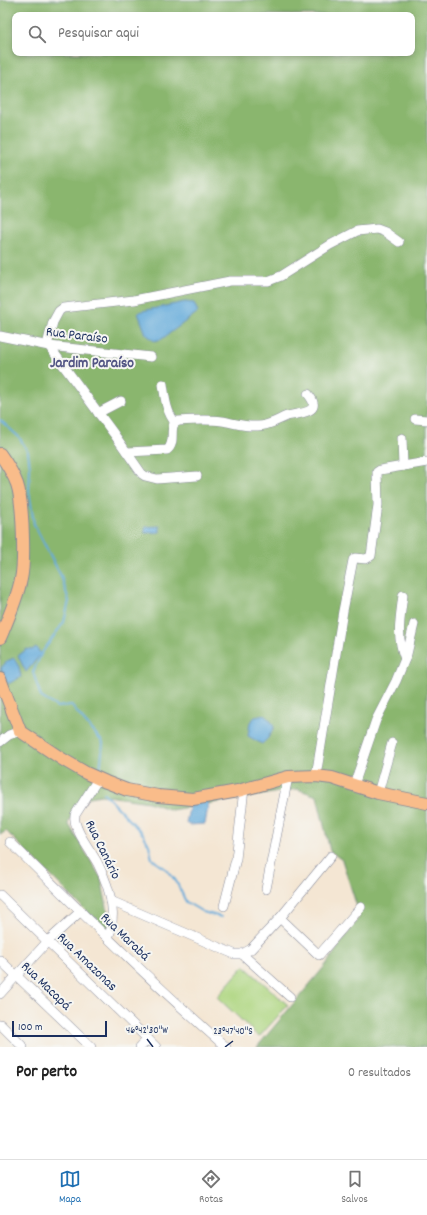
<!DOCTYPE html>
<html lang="pt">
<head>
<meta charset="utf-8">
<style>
	:root { --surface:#fff; --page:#f2f2f2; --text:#222; --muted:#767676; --line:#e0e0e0; --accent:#1f6fb2 }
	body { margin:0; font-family:Dekko,sans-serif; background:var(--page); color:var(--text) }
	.scale { position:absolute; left:12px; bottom:10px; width:95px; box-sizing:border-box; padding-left:4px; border:2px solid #1b2f5e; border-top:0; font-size:11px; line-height:14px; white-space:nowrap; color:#1b2f5e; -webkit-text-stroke:3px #f6f6f2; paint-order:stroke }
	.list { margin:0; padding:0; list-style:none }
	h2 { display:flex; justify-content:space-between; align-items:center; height:52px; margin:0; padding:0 16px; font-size:17px }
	h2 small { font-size:13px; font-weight:400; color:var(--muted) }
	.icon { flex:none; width:22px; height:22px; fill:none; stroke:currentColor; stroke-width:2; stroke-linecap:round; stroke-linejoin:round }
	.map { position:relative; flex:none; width:427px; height:1047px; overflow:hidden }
	.search { position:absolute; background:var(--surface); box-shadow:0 2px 6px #0003; left:12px; right:12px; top:12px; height:44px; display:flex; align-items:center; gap:10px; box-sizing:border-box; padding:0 14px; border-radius:8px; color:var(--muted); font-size:15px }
	.sheet { height:112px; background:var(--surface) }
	nav { display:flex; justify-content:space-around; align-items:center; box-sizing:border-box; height:56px; border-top:1px solid var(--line); background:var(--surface); font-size:11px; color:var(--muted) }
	nav a { display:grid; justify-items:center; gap:2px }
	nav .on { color:var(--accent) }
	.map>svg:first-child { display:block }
	.green { fill:#add57f; stroke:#64826e }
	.forest { fill:#8ab66e; stroke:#527266; fill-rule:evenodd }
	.water { fill:#64aada; stroke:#406c9c }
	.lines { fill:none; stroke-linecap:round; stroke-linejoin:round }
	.stream { stroke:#64aada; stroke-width:2 }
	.minor-casing { stroke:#888a98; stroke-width:10 }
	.major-casing { stroke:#888a98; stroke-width:14 }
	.minor { stroke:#fff; stroke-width:9 }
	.major { stroke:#f9bc8a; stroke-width:12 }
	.ticks { fill:none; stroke:#1b2f5e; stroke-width:1.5 }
	.labels { text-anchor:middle; stroke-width:4; stroke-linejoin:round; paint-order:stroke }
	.street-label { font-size:14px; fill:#1b2f5e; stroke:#f6f6f2 }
	.neighbourhood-label { font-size:15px; font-weight:bold; fill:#535685; stroke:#f6f6f2 }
	.ticks-label { font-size:10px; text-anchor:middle; fill:#1b2f5e; stroke:#f6f6f2; stroke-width:4; stroke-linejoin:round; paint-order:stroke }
</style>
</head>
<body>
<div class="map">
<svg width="427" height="1047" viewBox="0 0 427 1047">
	<rect width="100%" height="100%" fill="#f6f6f2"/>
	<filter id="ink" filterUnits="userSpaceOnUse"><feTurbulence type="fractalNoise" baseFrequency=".025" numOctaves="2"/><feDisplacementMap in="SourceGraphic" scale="8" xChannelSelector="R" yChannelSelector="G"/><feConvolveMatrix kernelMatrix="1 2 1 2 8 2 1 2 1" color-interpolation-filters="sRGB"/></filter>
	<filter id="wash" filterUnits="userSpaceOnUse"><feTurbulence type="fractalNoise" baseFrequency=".012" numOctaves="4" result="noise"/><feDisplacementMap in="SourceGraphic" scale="16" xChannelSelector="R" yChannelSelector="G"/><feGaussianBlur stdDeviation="0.9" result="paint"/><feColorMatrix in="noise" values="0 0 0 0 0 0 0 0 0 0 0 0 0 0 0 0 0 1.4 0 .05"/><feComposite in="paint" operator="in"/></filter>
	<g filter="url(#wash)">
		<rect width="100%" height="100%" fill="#f4e6d3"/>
		<!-- green -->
		<polygon class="green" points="244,966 288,1005 259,1037 217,997"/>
		<!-- forest -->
		<path class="forest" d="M0 0H427V1047H257L325 966 360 916 342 860 330 851 317 796 297 789 171 810 149 802 101 795 84 798 68 823 101 878 110 922 106 931 6 831 0 835ZM15 15H412V53H15Z"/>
		<!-- water -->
		<g class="water">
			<polygon points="185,302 194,303 198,312 162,339 154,341 146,334 138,313 142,311"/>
			<polygon points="160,526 160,532 145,533 145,527"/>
			<polygon points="36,647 41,654 26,672 18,656 27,649 32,650"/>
			<polygon points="14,658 19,667 21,677 8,684 3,676 1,668 7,661"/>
			<polygon points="264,715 270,720 274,727 268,738 262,744 248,736 250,722 255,717"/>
			<polygon points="209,801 205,824 189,825 186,823 190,804"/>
		</g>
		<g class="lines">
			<!-- stream -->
			<g class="stream">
				<path d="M0 420 19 437 28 452 30 468 29 491 34 524 61 576 69 601 64 622 41 654 33 672 41 697 57 707 71 705C81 718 93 730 103 743L100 771"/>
				<polyline points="104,793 143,834 149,845 152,859 166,869 176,881 186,902 203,912 221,917"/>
			</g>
		</g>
	</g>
	<g filter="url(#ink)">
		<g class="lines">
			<defs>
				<g id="minor">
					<polyline points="0,336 49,346 151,357"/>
					<path d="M163 384C165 397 166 412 175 422"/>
					<polyline points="98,413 121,401"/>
					<polyline points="415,419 427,420"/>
					<polyline points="402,438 403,466"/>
					<path d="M127 452 167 450C178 442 166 424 179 421 193 420 208 419 222 421 234 423 246 427 258 426 269 426 277 420 287 416 297 413 325 414 308 394"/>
					<polyline points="197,476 157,479 145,476 142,474 114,434 49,346 48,341 53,322 59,311 63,308 134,300 230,281 268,281 281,276 330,245 357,231 377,229 385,232 399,242"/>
					<path d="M403 595C400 620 396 635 405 659"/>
					<polyline points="0,742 9,735 20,731"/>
					<polyline points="316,776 343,611 353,560 355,558 366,559 371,556 378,505 377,472 380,470 427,462"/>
					<path d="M98 779 75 815C72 828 92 852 98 864 109 886 118 915 108 938"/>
					<polyline points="354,785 376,720 396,681 407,654 414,624"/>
					<polyline points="378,793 392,743"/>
					<path d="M10 842C80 911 151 982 226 1047"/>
					<polyline points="266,889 288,777"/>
					<polyline points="0,895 156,1047"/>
					<polyline points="111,901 234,954 242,954 251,949 280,918 331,856"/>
					<polyline points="224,906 236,859 244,789"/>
					<polyline points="280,918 319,955 361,907"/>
					<polyline points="242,954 290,997"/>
					<polyline points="0,960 91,1047"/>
					<polyline points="0,994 48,941 81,911"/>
					<polyline points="0,1024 23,1047"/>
					<polyline points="140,1047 148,1039"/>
				</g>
				<g id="major">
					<path d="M0 454C7 464 13 473 17 484 23 501 25 561 21 579 17 599 8 619 0 638"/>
					<polyline points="0,679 20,731 62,759 86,773 106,782 127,790 158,796 193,799 238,791 288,777 316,776 332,778 378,793 427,803"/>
				</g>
			</defs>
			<!-- minor casing -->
			<use href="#minor" class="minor-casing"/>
			<!-- major casing -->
			<use href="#major" class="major-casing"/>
			<!-- minor -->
			<use href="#minor" class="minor"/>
			<!-- major -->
			<use href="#major" class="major"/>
		</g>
	</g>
	<!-- ticks -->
	<path class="ticks" d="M147 1039 153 1047M225 1047 233 1041"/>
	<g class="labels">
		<!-- street labels -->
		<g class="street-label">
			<text transform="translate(77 334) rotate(7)" y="5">Rua Paraíso</text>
			<text transform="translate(104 849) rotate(64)" y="5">Rua Canário</text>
			<text transform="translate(126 936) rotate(44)" y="5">Rua Marabá</text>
			<text transform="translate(88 961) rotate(44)" y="5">Rua Amazonas</text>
			<text transform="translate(47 985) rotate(44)" y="5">Rua Macapá</text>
		</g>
		<!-- neighbourhood labels -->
		<g class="neighbourhood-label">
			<text x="92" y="367">Jardim Paraíso</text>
		</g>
	</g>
	<g class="ticks-label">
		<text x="147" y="1033">46°42'30"W</text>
		<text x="233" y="1034">23°47'40"S</text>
	</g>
</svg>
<div class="scale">100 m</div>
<div class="search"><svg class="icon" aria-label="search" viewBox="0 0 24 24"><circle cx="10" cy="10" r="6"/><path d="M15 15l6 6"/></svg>Pesquisar aqui</div>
</div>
<section class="sheet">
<h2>Por perto<small>0 resultados</small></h2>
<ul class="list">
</ul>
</section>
<nav>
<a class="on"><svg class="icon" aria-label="map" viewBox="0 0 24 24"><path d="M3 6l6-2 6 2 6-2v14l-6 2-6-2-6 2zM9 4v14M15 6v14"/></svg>Mapa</a>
<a><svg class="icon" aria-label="directions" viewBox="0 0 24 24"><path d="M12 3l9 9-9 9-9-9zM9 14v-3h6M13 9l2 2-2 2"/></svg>Rotas</a>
<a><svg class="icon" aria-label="saved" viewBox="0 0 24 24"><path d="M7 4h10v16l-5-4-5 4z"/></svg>Salvos</a>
</nav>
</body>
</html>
